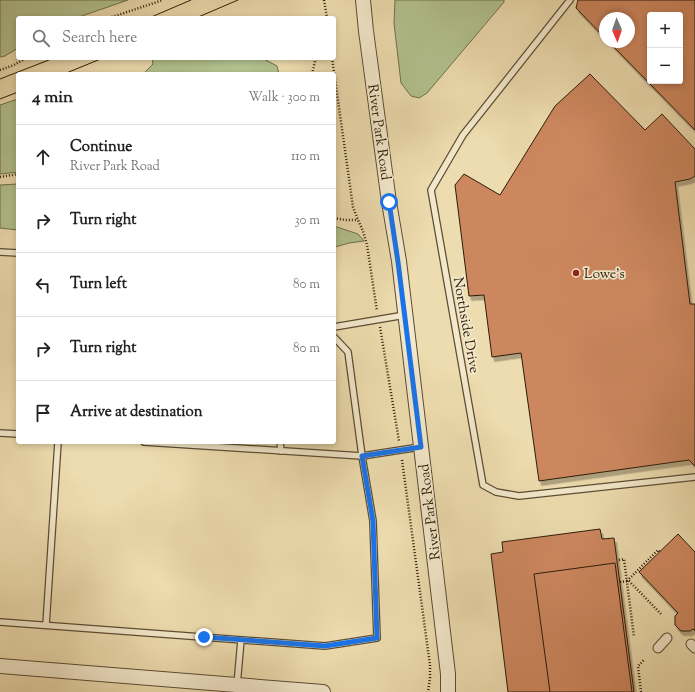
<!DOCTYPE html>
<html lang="en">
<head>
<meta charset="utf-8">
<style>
	:root { --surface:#fff; --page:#f6f6f6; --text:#222; --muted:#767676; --line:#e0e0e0 }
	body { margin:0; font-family:"Sorts Mill Goudy",serif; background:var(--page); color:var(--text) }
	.controls { position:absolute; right:12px; top:12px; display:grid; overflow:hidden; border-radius:4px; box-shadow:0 2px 6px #0003 }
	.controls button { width:36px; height:36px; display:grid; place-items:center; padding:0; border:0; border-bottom:1px solid var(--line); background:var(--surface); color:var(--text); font:20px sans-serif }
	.compass { position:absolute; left:599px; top:12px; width:36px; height:36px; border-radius:50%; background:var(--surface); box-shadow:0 2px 6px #0003; rotate:178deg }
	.stop { position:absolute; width:12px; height:12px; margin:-9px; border:3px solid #1a73e8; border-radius:50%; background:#fff }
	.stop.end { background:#1a73e8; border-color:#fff; box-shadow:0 1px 4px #0008 }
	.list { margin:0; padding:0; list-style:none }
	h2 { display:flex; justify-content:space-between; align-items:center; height:52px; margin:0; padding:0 16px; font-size:17px }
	h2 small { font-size:13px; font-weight:400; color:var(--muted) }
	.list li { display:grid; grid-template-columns:26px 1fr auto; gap:12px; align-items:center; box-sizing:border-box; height:64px; padding:0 16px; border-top:1px solid var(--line) }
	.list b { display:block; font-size:15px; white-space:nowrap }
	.list p { margin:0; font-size:13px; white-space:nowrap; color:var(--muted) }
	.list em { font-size:13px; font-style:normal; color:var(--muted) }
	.icon { flex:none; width:22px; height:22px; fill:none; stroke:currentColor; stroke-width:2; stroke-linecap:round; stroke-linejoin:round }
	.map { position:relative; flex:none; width:695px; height:692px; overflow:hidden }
	.search { position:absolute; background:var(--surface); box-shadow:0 2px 6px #0003; left:16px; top:16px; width:320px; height:44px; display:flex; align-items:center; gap:10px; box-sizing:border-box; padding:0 14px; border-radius:4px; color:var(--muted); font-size:15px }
	.panel { position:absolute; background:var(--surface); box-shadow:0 2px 6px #0003; left:16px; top:72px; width:320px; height:372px; border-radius:4px }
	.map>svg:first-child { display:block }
	.green { fill:#b2c28f; stroke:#6e704c }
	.building { fill:#cd875f; stroke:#2b1d0a; fill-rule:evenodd; filter:url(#shadow) }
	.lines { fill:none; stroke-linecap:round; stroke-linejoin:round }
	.service-casing { stroke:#5c4d33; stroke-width:8 }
	.pedestrian-casing { stroke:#5c4d33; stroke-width:11 }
	.tertiary-casing { stroke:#5c4d33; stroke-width:16 }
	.path { stroke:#2b1d0a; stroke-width:2.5; stroke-dasharray:1 2; stroke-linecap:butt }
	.service { stroke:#f3e8cb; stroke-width:5.5 }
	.pedestrian { stroke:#f3e8cb; stroke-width:9 }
	.tertiary { stroke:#f3e8cb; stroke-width:14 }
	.tram { stroke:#2b1d0a; stroke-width:1 }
	.route { stroke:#1a73e8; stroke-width:5 }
	.poi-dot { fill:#8f2418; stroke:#f3e8cb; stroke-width:1.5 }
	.labels { text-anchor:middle; stroke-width:3.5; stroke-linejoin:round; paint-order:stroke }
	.street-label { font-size:14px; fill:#2b1d0a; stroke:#f3e8cb }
	.poi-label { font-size:14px; fill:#2b1d0a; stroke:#f3e8cb; text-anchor:start }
</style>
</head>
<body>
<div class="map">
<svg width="695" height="692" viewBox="0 0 695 692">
	<defs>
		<filter id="shadow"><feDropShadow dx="2.5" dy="4.5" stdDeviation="0" flood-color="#0004"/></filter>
	</defs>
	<rect width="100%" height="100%" fill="#eddcaf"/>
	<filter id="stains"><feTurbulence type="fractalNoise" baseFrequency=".005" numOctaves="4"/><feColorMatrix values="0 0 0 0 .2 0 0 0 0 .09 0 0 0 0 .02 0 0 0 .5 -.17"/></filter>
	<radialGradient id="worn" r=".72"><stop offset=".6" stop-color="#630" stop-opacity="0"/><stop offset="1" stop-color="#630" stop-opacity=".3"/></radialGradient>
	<!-- green -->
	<g class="green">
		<polygon points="0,0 128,0 76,18 18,18 18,48 5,56 0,57"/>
		<polygon points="395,0 504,0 504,2 427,93 419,98 411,96 401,83 394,23"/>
		<polygon points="152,58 262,58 277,66 279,74 143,74 153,64"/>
		<polygon points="18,99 18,172 0,174 0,105"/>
		<polygon points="18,184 18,230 0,228 0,185"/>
		<polygon points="334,226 358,234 364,241 349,243 335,247 334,249"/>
	</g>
	<!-- building -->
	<g class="building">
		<path d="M578 0H695V130L609 42H629V18H605V38L576 8ZM650 15H680V81H650Z"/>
		<polygon points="590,74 645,130 662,114 695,149 695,176 690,179 675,182 690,304 695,304 695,466 689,460 539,481 521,353 492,357 484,295 469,296 455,185 464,174 500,195 555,106"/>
		<polygon points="600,529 602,539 614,538 634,692 508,692 491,554 503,552 502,542"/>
		<polygon points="678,534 695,552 695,631 693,629 690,631 681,631 675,625 675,616 678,613 639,572"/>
		<polygon points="615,563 632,692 550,692 534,574"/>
	</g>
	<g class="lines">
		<defs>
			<g id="service">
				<polyline points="570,0 463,135 431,190 483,485 496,492 519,496 695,477"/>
				<polyline points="0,252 18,253"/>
				<polyline points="334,327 405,315"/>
				<polyline points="0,433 18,434"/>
				<polyline points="144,442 362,456 420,447"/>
				<polyline points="280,442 281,451"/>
				<polyline points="0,622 325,646 377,638 373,521 362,456 348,352 334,337"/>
				<polyline points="46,625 58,442"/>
				<polyline points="237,685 241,640"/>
			</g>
			<g id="pedestrian">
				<polyline points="691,644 695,648"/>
				<polyline points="658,648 667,638"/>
			</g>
			<g id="tertiary">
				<polyline points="363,0 366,31 389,202 399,261 448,674 448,692"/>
				<polyline points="0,666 323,692"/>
			</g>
		</defs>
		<!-- service casing -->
		<use href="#service" class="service-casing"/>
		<!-- pedestrian casing -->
		<use href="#pedestrian" class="pedestrian-casing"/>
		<!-- tertiary casing -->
		<use href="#tertiary" class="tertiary-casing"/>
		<!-- path -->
		<g class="path">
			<polyline points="324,0 327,18"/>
			<polyline points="109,18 163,0"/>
			<polyline points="332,58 353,207 358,220 363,231 367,245 377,311"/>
			<polyline points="0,70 14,65 26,58"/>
			<polyline points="312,74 315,61 318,58"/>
			<polyline points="0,177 18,174"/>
			<polyline points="334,218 345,220 358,220"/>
			<polyline points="380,327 399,441"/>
			<polyline points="402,460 430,665 430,678 428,692"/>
			<polyline points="619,560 624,559 634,637"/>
			<polyline points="627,581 658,550 660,552"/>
			<polyline points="620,582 629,581 662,615"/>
			<polyline points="641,692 638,666 644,660"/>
		</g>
		<!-- service -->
		<use href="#service" class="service"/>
		<!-- pedestrian -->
		<use href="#pedestrian" class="pedestrian"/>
		<!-- tertiary -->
		<use href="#tertiary" class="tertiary"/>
		<!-- tram -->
		<g class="tram">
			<polyline points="149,18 191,0"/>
			<polyline points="196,18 238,0"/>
			<polyline points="64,74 103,58"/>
			<polyline points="0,79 54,58"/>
			<polyline points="0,99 18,92"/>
		</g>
	</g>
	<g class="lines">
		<!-- route -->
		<polyline class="route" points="204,637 325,646 377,638 373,521 362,456 421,447 398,262 389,202"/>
	</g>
	<!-- markers -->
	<circle class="poi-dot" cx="576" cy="273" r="4"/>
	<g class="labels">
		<!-- street labels -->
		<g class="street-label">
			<text transform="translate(380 132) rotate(82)" y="5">River Park Road</text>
			<text transform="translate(467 325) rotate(80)" y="5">Northside Drive</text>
			<text transform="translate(429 512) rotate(-97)" y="5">River Park Road</text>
		</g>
		<!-- poi labels -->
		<g class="poi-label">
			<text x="584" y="278">Lowe's</text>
		</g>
	</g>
	<rect width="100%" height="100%" filter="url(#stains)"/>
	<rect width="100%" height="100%" fill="url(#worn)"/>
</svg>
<div class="controls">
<button>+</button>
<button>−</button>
</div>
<svg class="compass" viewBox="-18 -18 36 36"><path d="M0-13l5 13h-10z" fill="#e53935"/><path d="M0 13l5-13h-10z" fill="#767676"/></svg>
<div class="stop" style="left:389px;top:202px"></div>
<div class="stop end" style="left:204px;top:637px"></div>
<div class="search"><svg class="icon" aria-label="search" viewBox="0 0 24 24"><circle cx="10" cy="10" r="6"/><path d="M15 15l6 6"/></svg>Search here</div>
<section class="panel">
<h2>4 min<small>Walk · 300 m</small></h2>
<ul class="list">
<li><svg class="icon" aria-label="ahead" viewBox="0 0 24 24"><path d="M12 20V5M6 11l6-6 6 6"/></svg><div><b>Continue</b><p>River Park Road</p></div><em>110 m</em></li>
<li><svg class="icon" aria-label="right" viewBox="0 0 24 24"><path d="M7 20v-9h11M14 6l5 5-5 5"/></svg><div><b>Turn right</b></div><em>30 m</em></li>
<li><svg class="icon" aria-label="left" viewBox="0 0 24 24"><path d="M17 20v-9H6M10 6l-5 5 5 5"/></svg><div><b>Turn left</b></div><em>80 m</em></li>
<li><svg class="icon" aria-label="right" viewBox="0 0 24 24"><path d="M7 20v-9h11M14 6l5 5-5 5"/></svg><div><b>Turn right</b></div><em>80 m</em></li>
<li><svg class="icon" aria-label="arrive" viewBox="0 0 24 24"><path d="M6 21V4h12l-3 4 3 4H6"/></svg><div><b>Arrive at destination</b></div></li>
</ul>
</section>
</div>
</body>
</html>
